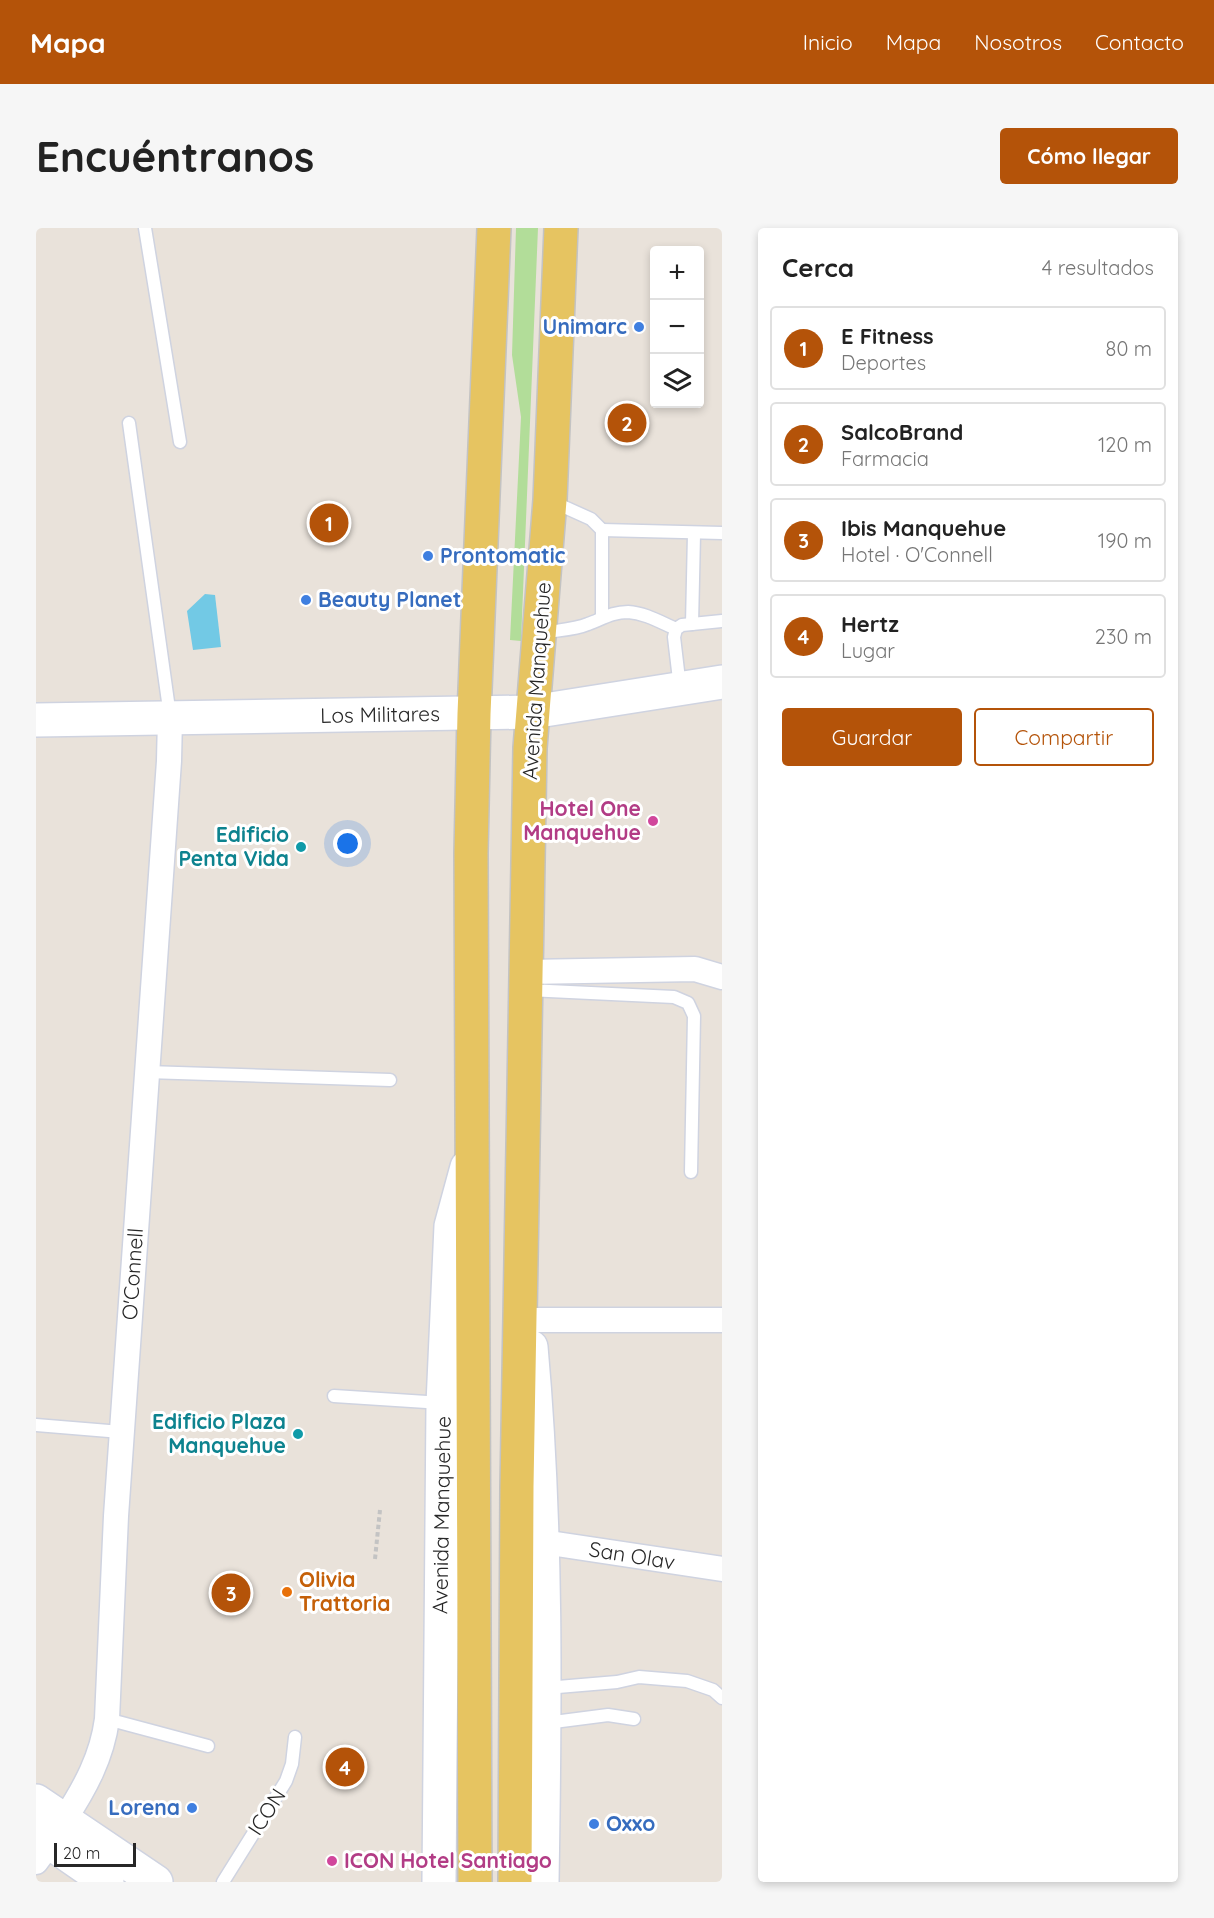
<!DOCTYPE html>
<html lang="es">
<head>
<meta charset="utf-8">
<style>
	:root { --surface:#fff; --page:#f6f6f6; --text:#222; --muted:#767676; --line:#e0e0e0; --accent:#b45309 }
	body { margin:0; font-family:Quicksand,sans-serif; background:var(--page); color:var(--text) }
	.controls { position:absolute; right:18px; top:18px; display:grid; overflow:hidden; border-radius:6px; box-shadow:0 3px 9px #0003 }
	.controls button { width:54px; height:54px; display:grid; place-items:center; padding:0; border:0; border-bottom:2px solid var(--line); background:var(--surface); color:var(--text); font:30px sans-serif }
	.scale { position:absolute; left:18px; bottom:15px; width:82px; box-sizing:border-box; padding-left:6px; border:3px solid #272727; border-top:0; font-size:16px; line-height:21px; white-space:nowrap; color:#272727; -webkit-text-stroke:4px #fff; paint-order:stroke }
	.you { position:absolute; left:312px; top:616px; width:21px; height:21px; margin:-15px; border:4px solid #fff; border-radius:50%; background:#1a73e8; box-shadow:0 0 0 9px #1a73e833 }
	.badge { display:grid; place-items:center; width:39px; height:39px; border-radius:50%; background:var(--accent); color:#fff; font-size:20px; font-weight:700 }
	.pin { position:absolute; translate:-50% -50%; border:3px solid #fff; box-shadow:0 2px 6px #0006 }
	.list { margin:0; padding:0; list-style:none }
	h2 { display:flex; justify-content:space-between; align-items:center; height:78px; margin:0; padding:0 24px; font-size:26px }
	h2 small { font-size:20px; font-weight:400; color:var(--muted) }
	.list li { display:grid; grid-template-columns:39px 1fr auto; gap:18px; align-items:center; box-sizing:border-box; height:84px; margin:0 12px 12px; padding:0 12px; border:2px solid var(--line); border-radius:6px }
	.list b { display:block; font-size:22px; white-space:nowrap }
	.list p { margin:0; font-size:20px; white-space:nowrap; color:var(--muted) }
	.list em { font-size:20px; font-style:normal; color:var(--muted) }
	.actions { display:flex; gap:12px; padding:18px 24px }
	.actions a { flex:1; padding:14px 0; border:2px solid var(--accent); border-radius:6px; text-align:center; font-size:21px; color:var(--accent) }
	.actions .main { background:var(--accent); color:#fff }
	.icon { flex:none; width:33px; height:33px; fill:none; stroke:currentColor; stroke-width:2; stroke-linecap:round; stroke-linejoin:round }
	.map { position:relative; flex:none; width:686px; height:1654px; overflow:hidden; border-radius:6px }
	header { display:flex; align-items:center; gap:36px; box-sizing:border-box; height:84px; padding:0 30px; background:var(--accent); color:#fff }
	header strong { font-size:28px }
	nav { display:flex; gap:33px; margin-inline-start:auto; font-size:21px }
	.intro { display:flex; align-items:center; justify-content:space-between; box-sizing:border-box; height:144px; padding:0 36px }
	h1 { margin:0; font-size:42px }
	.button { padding:15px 27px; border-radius:6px; background:var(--accent); color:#fff; font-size:21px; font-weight:700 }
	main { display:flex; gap:36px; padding:0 36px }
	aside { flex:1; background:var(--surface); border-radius:6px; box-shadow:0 3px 9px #0003 }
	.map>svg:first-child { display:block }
	.green { fill:#b2dd99 }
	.water { fill:#72c9e5 }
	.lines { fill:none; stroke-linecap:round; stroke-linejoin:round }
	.service-casing { stroke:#cfd3e0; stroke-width:15 }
	.minor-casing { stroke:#cfd3e0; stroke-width:27 }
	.secondary-casing { stroke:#cfd3e0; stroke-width:36 }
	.primary-casing { stroke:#c3c3c3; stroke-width:36 }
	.path { stroke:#c3c3c3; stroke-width:4; stroke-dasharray:4.5 3; stroke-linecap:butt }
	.service { stroke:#fff; stroke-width:12 }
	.minor { stroke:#fff; stroke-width:24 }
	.secondary { stroke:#fff; stroke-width:33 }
	.primary { stroke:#e6c461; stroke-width:33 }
	.shop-dot { fill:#3f7fe0; stroke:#fff; stroke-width:2 }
	.hotel-dot { fill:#d1479c; stroke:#fff; stroke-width:2 }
	.culture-dot { fill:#0f9aa8; stroke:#fff; stroke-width:2 }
	.food-dot { fill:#e8710a; stroke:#fff; stroke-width:2 }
	.labels { text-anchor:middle; stroke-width:6; stroke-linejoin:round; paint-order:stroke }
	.shop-label { font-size:21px; font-weight:bold; fill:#366cbe; stroke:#fff; text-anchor:start }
	.street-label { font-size:21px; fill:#272727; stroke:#fff }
	.hotel-label { font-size:21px; font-weight:bold; fill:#b23c85; stroke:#fff; text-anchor:end }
	.culture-label { font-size:21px; font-weight:bold; fill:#0d838f; stroke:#fff; text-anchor:end }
	.food-label { font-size:21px; font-weight:bold; fill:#c56008; stroke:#fff; text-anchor:start }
</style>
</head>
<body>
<header>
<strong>Mapa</strong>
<nav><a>Inicio</a><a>Mapa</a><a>Nosotros</a><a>Contacto</a></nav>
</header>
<div class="intro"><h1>Encuéntranos</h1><a class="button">Cómo llegar</a></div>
<main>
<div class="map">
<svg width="686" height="1654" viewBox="0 0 686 1654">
	<rect width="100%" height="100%" fill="#e9e2da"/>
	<!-- green -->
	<polygon class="green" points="480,0 502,0 485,413 474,412 485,189 476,127"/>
	<!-- water -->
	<polygon class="water" points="169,366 179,367 185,419 157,422 151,383"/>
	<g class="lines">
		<defs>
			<g id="service">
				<polyline points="109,0 144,214"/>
				<polyline points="93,195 134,488"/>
				<polyline points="515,273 555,291 566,302 566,389"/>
				<polyline points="566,302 686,305"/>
				<polyline points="656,396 658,306"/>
				<path d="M506 405C521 402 538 402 552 396 566 391 576 384 592 384 609 385 624 394 640 401"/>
				<polyline points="644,460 638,409 640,401 646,397 686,393"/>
				<polyline points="492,762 638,769 652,775 658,788 655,944"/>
				<polyline points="111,844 354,852"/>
				<polyline points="298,1168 406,1175"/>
				<polyline points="0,1197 85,1204"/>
				<polyline points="510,1460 581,1454 603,1449 651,1453 677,1462 686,1470"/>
				<polyline points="71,1491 172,1518"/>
				<polyline points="510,1495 572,1487 598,1491"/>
				<polyline points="187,1654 250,1553 256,1536 259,1509"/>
			</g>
			<g id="minor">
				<polyline points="491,744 659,741 686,749"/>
				<polyline points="493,1092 686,1092"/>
				<polyline points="507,1314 686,1341"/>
				<path d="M28 1592C49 1560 66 1529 71 1491L80 1288 133 533 134 490"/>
				<polyline points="0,1634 14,1615"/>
			</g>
			<g id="secondary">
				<polyline points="0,492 496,484 686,454"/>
				<path d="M495 1119C511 1297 509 1475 506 1654"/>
				<polyline points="0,1573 120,1654"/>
				<polyline points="0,1605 71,1654"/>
				<polyline points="403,1654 407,1176 415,998 431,939"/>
			</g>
			<g id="primary">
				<polyline points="439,1654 435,625 438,486 458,0"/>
				<polyline points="479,1654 481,1259 494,520 514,272 525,0"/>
			</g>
		</defs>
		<!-- service casing -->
		<use href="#service" class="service-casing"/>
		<!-- minor casing -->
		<use href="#minor" class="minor-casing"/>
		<!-- secondary casing -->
		<use href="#secondary" class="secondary-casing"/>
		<!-- primary casing -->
		<use href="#primary" class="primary-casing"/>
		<!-- path -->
		<polyline class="path" points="339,1331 344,1282"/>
		<!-- service -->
		<use href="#service" class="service"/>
		<!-- minor -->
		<use href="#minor" class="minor"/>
		<!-- secondary -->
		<use href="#secondary" class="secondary"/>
		<!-- primary -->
		<use href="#primary" class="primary"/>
	</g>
	<!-- markers -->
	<g class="shop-dot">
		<circle cx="603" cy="99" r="6"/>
		<circle cx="392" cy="328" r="6"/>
		<circle cx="270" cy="372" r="6"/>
		<circle cx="156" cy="1580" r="6"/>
		<circle cx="558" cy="1596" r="6"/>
	</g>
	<g class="hotel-dot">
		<circle cx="617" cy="593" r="6"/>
		<circle cx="296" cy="1633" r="6"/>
	</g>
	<g class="culture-dot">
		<circle cx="265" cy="619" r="6"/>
		<circle cx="262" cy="1206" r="6"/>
	</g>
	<circle class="food-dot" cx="251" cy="1364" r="6"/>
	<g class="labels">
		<!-- shop labels -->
		<g class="shop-label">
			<text x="591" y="106" text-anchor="end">Unimarc</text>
			<text x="404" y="335">Prontomatic</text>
			<text x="282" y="379">Beauty Planet</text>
			<text x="144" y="1587" text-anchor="end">Lorena</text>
			<text x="570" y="1603">Oxxo</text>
		</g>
		<!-- street labels -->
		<g class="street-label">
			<text transform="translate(501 453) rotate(-86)" y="7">Avenida Manquehue</text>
			<text transform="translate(344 487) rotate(-1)" y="7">Los Militares</text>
			<text transform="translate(97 1046) rotate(-86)" y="7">O'Connell</text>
			<text transform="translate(406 1287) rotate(-89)" y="7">Avenida Manquehue</text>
			<text transform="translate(596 1328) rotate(9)" y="7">San Olav</text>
			<text transform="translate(231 1584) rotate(-57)" y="7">ICON</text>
		</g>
		<!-- hotel labels -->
		<g class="hotel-label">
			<text x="605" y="588">Hotel One<tspan x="605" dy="24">Manquehue</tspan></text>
			<text x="308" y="1640" text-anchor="start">ICON Hotel Santiago</text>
		</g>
		<!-- culture labels -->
		<g class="culture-label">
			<text x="253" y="614">Edificio<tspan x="253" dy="24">Penta Vida</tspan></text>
			<text x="250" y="1201">Edificio Plaza<tspan x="250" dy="24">Manquehue</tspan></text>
		</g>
		<!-- food labels -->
		<g class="food-label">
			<text x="263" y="1359">Olivia<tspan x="263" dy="24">Trattoria</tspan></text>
		</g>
	</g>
</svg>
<div class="controls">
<button>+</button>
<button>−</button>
<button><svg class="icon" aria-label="layers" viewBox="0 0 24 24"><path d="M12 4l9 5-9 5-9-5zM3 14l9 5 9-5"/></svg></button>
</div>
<div class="scale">20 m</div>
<div class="you"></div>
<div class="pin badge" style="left:293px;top:295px">1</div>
<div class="pin badge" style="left:591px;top:195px">2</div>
<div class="pin badge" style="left:195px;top:1365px">3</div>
<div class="pin badge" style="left:309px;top:1539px">4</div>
</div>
<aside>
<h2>Cerca<small>4 resultados</small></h2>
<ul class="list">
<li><span class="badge">1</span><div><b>E Fitness</b><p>Deportes</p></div><em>80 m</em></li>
<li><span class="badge">2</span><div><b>SalcoBrand</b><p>Farmacia</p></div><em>120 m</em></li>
<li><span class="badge">3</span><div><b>Ibis Manquehue</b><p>Hotel · O'Connell</p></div><em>190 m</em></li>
<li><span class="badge">4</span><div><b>Hertz</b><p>Lugar</p></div><em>230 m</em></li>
</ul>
<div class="actions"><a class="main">Guardar</a><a>Compartir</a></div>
</aside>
</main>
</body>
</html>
